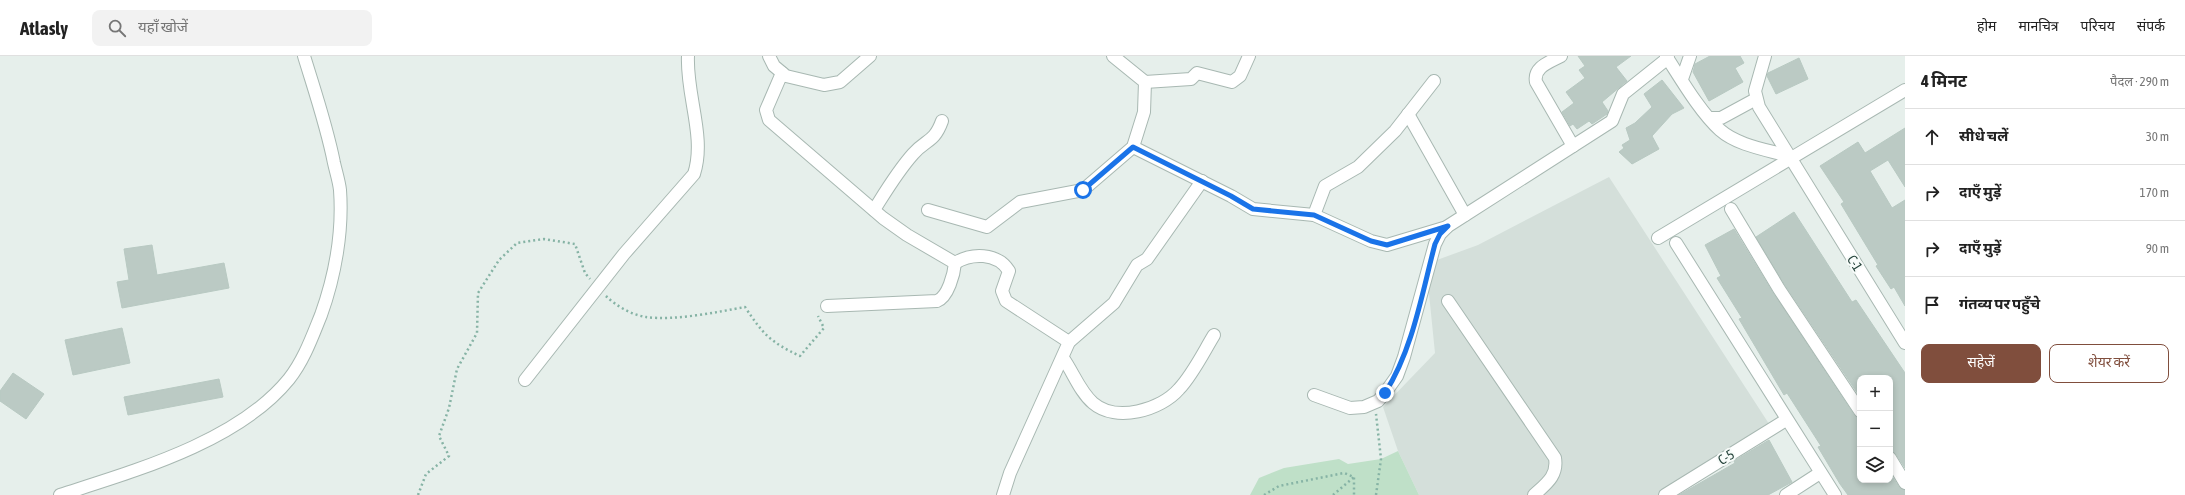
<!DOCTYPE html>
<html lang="hi">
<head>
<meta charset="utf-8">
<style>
	:root { --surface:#fff; --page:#f2f2f2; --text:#222; --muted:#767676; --line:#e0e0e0; --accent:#804e3d }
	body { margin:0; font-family:"Asap Condensed","Noto Sans Devanagari",sans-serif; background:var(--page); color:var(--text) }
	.controls { position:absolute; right:12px; bottom:12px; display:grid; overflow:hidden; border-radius:8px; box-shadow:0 2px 6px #0003 }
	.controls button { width:36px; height:36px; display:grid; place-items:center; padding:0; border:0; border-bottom:1px solid var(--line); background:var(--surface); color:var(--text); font:20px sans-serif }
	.stop { position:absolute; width:12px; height:12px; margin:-9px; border:3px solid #1a73e8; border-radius:50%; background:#fff }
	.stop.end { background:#1a73e8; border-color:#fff; box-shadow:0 1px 4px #0008 }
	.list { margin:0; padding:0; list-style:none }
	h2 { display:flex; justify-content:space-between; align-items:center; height:52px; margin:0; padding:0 16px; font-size:17px }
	h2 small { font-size:13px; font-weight:400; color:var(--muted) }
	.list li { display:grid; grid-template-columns:26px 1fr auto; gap:12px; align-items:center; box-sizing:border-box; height:56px; padding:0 16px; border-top:1px solid var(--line) }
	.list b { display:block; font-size:15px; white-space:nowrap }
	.list em { font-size:13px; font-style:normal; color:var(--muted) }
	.actions { display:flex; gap:8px; padding:12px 16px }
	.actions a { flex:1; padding:9px 0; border:1px solid var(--accent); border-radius:8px; text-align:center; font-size:14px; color:var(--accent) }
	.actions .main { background:var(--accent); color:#fff }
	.icon { flex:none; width:22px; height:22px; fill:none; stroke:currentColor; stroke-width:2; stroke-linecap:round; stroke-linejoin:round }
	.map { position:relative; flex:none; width:1905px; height:439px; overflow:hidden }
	header { display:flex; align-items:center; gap:24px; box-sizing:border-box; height:56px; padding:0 20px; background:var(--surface); border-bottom:1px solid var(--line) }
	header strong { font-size:19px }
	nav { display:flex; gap:22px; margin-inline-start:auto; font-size:14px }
	.search { width:280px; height:36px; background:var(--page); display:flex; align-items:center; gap:10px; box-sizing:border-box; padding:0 14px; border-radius:8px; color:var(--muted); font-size:15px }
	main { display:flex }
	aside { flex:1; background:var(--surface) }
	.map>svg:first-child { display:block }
	.built { fill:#d4dfda }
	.green { fill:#bfe0c8 }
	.building { fill:#bbcac4; stroke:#b8c9c2 }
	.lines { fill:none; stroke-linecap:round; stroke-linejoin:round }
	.minor-casing { stroke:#a8b8b2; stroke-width:14 }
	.path { stroke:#86b3a5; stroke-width:2.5; stroke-dasharray:2 3; stroke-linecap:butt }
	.minor { stroke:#fff; stroke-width:12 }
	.route { stroke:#1a73e8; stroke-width:5 }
	.labels { text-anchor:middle; stroke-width:4; stroke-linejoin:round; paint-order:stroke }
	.street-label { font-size:14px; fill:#24423a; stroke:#f7fbf9 }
</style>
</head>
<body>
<header>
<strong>Atlasly</strong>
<div class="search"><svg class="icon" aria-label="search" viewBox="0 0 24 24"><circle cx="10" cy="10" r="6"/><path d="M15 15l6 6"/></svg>यहाँ खोजें</div>
<nav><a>होम</a><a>मानचित्र</a><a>परिचय</a><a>संपर्क</a></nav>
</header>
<main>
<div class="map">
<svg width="1905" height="439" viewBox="0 0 1905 439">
	<rect width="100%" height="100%" fill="#e6efeb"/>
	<!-- built -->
	<polygon class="built" points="1609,121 1773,374 1663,439 1419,439 1398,395 1383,351 1435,297 1426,208 1478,189"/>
	<!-- green -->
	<polygon class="green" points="1398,395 1419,439 1250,439 1259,422 1284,412 1339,403 1348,408 1381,403"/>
	<!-- building -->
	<g class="building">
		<polygon points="1578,0 1631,0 1616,11 1627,25 1602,46 1608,55 1607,58 1592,68 1589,65 1577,73 1573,68 1570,70 1562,56 1574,47 1566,36 1585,22 1579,14 1585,10"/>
		<polygon points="1710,0 1740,0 1744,7 1735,12 1743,26 1709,45 1693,16 1695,8"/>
		<polygon points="1799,2 1808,23 1776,38 1767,20 1768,17"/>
		<polygon points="1662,24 1684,52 1672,58 1652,80 1659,93 1632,108 1619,96 1624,92 1622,89 1630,84 1626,72 1635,67 1652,51 1644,38"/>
		<polygon points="1905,72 1905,131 1888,104 1870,115 1892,152 1905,144 1905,250 1894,231 1891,233 1876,210 1878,209 1841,148 1844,146 1820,110 1858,86 1865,97"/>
		<polygon points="1794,156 1852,246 1856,244 1905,317 1905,412 1896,398 1890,395 1890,322 1860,322 1860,341 1785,229 1756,181"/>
		<polygon points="1734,173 1773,237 1854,359 1860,362 1860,424 1890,424 1890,417 1899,431 1905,434 1905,439 1848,439 1840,428 1818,391 1821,390 1787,337 1784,339 1739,263 1742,262 1717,222 1721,220 1705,189"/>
		<polygon points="152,189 157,219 224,207 229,232 122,252 117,226 129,224 124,193"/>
		<polygon points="122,272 130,307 73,319 65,284"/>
		<polygon points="13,317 44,338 26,363 0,345 0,335"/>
		<polygon points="219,323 223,341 128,359 124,341"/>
		<polygon points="1769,384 1792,426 1768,439 1679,439 1735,407 1734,405"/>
	</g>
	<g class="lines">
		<defs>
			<g id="minor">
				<polyline points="769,0 774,10 786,20 824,29 840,26 870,0"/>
				<path d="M1561 0C1550 6 1533 11 1536 26L1573 90"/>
				<path d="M1666 0C1681 23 1700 56 1720 74 1738 90 1769 94 1792 101"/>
				<polyline points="1765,0 1755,35 1759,51 1905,287"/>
				<path d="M782 17 766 54 769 64 883 162 907 179 955 207C954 218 948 241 937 245L827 250"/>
				<polyline points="1682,23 1690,0"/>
				<polyline points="1145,26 1191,23 1197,17 1232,26 1240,20 1249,0"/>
				<polyline points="1408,58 1465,159"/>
				<polyline points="1710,62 1721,62 1756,43"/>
				<polyline points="1133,91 1231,140 1253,153 1314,159 1371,185 1387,189 1447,171"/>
				<polyline points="1731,153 1779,233 1860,355"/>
				<path d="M874 154C886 135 897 116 913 98 926 83 934 87 942 65"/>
				<polyline points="928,154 987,171 1020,146 1083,134 1133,91 1144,56 1145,26 1113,0"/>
				<polyline points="1314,159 1325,130 1358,111 1395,75 1434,25"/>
				<polyline points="1658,182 1905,34"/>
				<polyline points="1676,187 1835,439"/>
				<path d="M955 207C971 197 997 196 1009 215L1002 235 1006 245 1069 286"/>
				<path d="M1448 245 1555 402C1558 420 1546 428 1534 439"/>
				<path d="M1063 302C1073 316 1080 336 1093 347 1116 367 1161 354 1179 333 1193 318 1203 297 1214 279"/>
				<path d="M525 324 624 198 694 118C706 81 686 39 688 0"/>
				<polyline points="1314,339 1350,352 1364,351 1378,345 1385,337 1397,320 1404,301 1435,188 1440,178 1448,170 1612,65 1623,38 1668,2"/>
				<polyline points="1890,402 1905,427"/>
				<path d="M60 439C134 415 238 386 289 323 304 304 312 281 321 259 335 220 343 175 340 134 339 125 336 116 334 107 327 71 315 36 304 0"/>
				<polyline points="1003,439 1010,417 1069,286 1114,247 1137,209 1147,203 1202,125"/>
				<polyline points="1665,439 1786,364"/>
				<polyline points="1786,439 1820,417"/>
			</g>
		</defs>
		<!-- minor casing -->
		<use href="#minor" class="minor-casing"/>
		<!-- path -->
		<g class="path">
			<path d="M606 240C616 250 632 259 646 261 674 265 718 256 745 251 763 278 770 286 800 300L824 272 818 260"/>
			<polyline points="418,439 426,418 449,400 439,380 449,352 457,313 477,277 478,237 499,204 517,187 544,183 575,188 585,217 590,223"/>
			<polyline points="1264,439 1279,430 1344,417 1354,421 1354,439"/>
			<polyline points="1333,439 1354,421"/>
			<polyline points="1376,439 1381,403 1376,358"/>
		</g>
		<!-- minor -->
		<use href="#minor" class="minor"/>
	</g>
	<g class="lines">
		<!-- route -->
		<path class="route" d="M1083 134 1133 91 1231 140 1253 153 1314 159 1371 185 1387 189 1448 170 1440 178 1435 188C1422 237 1413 293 1385 337"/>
	</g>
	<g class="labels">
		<!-- street labels -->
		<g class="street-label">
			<text transform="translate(1855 207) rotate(58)" y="5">C-1</text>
			<text transform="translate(1726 401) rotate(-32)" y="5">C-5</text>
		</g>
	</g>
</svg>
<div class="controls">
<button>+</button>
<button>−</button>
<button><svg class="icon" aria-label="layers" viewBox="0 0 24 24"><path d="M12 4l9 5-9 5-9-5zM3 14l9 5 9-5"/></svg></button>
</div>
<div class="stop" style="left:1083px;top:134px"></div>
<div class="stop end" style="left:1385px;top:337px"></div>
</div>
<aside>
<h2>4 मिनट<small>पैदल · 290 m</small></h2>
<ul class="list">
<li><svg class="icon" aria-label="ahead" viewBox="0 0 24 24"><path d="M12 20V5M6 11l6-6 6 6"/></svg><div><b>सीधे चलें</b></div><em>30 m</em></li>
<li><svg class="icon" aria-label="right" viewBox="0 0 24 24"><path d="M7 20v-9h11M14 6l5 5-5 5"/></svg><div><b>दाएँ मुड़ें</b></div><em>170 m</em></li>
<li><svg class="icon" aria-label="right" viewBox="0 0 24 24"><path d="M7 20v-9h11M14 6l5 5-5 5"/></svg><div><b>दाएँ मुड़ें</b></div><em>90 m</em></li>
<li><svg class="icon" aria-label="arrive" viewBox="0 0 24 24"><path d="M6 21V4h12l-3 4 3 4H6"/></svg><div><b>गंतव्य पर पहुँचे</b></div></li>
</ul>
<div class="actions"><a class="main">सहेजें</a><a>शेयर करें</a></div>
</aside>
</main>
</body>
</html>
